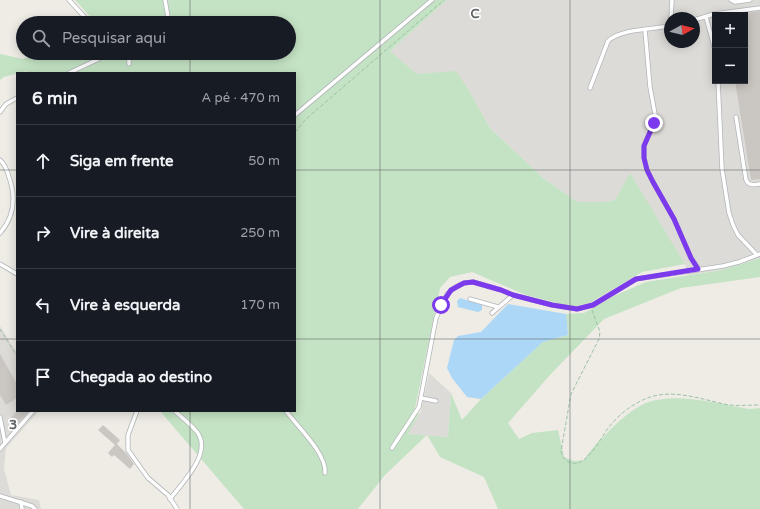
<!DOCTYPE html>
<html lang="pt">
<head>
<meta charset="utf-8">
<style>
	:root { --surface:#171b24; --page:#242831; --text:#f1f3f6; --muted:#9ea1a6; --line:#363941 }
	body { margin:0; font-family:"Varela Round",sans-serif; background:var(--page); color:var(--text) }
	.controls { position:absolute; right:12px; top:12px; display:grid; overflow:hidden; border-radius:0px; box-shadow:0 2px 10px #0003 }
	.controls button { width:36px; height:36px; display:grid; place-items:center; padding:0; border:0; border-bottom:1px solid var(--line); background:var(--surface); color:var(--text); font:20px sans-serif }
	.compass { position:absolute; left:664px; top:12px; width:36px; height:36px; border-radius:50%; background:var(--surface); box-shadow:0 2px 10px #0003; rotate:82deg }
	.stop { position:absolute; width:12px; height:12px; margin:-9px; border:3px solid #7c3aed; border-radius:50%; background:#fff }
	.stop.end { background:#7c3aed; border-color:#fff; box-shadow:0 1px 4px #0008 }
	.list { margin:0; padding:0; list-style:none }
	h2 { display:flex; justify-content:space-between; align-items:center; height:52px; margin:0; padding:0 16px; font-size:17px }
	h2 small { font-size:13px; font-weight:400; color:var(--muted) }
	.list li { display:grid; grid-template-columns:26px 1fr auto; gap:12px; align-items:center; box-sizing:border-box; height:72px; padding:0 16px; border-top:1px solid var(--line) }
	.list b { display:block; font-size:15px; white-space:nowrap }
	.list em { font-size:13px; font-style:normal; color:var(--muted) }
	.icon { flex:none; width:22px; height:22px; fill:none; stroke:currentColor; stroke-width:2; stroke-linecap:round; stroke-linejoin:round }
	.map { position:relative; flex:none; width:760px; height:509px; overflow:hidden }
	.search { position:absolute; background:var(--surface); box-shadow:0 2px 10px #0003; left:16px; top:16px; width:280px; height:44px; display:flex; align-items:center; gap:10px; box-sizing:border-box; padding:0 14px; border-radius:22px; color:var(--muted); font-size:15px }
	.panel { position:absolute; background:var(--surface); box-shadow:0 2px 10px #0003; left:16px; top:72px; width:280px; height:340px; border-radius:0px }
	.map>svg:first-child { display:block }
	.industrial { fill:#dddbd7; fill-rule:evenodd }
	.green { fill:#c4e3c4 }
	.water { fill:#acd7f7 }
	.building { fill:#cac7c2 }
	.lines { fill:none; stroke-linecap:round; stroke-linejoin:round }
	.service-casing { stroke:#b2b5b9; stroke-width:5 }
	.path { stroke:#9cc1a6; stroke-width:1; stroke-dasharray:4 2; stroke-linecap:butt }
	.service { stroke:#fff; stroke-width:3.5 }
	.route { stroke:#7c3aed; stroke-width:5 }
	.grid { fill:none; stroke:#5d6064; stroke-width:1; stroke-opacity:0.55 }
	.grid-label { font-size:13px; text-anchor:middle; font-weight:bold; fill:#5d6064; stroke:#fff; stroke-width:3.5; stroke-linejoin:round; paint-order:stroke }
</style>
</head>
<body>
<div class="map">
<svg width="760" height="509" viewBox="0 0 760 509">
	<rect width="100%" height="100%" fill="#eeece5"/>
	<!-- industrial -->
	<g class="industrial">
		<path d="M447 0H760V258L722 270 688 275 685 264 630 174 615 200 606 202H577L543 178 490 128 468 89 456 72 417 74 390 51ZM715 15H745V81H715ZM670 18H694V42H670Z"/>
		<polygon points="0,326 17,353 17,411 39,411 6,448 4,469 11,495 39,500 41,509 0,509"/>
		<polygon points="429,373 451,393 448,437 407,434 421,411"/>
	</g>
	<!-- green -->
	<path class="green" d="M75 0H447L390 51 417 74 456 71 468 89 490 128 543 178 577 202H606L615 200 630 173 685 264 642 272 590 303 572 307 526 295 472 272 450 277 440 288 415 408 419 414 408 434 448 437 451 393 462 420 481 399 543 342 568 335 566 314 584 313 614 296 646 282 722 270 760 258V277L681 288 604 319 549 376 508 423 519 439 532 433 558 430 564 457 574 461 584 460C592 447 603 437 614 426 624 417 636 406 649 402 677 392 720 404 749 409L760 408V509H498L484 477 440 457 427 435 385 475 358 509H244L160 411H295V73H28L27 71 4 77 0 80V54L23 59 38 53H289V23H96Z"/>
	<!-- water -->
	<g class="water">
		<polygon points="460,298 482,305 482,310 478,312 458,307 457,301"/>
		<polygon points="508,304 566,314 568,335 543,342 481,399 467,397 452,378 447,368 454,340 458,336 481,332"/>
	</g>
	<!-- building -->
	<g class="building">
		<polygon points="760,11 760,179 751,180 735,81 745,81 745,13"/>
		<polygon points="0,354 17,384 17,398 6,405 0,395"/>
		<polygon points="17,411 29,411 17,424 15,423 14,424 9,420"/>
		<polygon points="103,425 120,440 117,444 127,454 134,464 130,469 114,455 112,457 108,453 115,445 98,430"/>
	</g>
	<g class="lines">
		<defs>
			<g id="service">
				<polyline points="69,0 90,23"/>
				<polyline points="165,0 169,23"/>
				<polyline points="731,0 735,2 750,0"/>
				<polyline points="706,17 715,50"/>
				<polyline points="671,18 672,0"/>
				<polyline points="694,20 714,14 760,8"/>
				<polyline points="645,30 650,87 655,114 654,123 644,145 644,158 647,170 653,182 674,219 691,258 699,269"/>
				<polyline points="129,64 129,53 130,53"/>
				<polyline points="69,73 107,55 108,53"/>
				<polyline points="718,81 722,169 729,213 733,225 738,235 757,255"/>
				<path d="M590 88 608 41C620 29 653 29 670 26"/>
				<polyline points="0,112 6,104 17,98"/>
				<polyline points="295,115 432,0"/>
				<path d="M736 117 746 180C749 186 754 185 760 184"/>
				<path d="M0 160C5 164 7 170 9 177 16 197 15 216 0 233"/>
				<polyline points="0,264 17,274"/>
				<polyline points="470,299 498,307"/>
				<polyline points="492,313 513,295"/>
				<polyline points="421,398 436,401"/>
				<polyline points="137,411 128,435 128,450 148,478 168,495 177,509"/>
				<path d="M286 411C298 427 327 454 325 473"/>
				<polyline points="0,417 5,443 0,449"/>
				<polyline points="5,443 33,411"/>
				<polyline points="392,448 419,407 436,318 447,294 457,286 464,283 473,282 501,290 513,295 552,305 577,309 593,305 636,279 723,266 739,262 760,254"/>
				<polyline points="0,496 32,506 35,509"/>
				<path d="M170 499C182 483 213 453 197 432 191 424 182 418 175 411"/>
				<polyline points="21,502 22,509"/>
			</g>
		</defs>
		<!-- service casing -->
		<use href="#service" class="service-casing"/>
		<!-- path -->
		<g class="path">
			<polyline points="295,132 306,119 444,0"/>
			<path d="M592 310 600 332 599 339 571 394 561 451C563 458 565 461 572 463 587 467 601 437 609 427 617 417 626 409 637 403 667 385 698 399 729 405 739 406 750 405 760 405"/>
			<polyline points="0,329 17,356"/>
		</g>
		<!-- service -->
		<use href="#service" class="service"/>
	</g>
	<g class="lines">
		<!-- route -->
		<polyline class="route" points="441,305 451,290 464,283 473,282 501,290 513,295 552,305 577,309 593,305 636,279 698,269 691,258 674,219 653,182 647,170 644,158 644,146 654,123"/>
	</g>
	<!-- grid -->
	<path class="grid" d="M190 0V23M380 0V509M570 0V509M190 53V73M0 170H17M295 170H760M0 339H17M295 339H760M190 411V509"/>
	<g class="grid-label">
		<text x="475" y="18">C</text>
		<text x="13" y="429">3</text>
	</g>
</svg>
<div class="controls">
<button>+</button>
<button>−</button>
</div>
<svg class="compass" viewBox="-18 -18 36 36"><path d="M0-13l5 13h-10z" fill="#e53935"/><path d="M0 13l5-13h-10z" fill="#9ea1a6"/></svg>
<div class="stop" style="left:441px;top:305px"></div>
<div class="stop end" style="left:654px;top:123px"></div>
<div class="search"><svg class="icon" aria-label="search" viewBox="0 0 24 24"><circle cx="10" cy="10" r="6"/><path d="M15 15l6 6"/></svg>Pesquisar aqui</div>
<section class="panel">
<h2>6 min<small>A pé · 470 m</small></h2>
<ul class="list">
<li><svg class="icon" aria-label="ahead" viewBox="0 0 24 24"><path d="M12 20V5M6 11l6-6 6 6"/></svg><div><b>Siga em frente</b></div><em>50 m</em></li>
<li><svg class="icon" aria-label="right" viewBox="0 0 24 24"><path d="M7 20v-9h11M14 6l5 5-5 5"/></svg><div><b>Vire à direita</b></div><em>250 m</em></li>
<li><svg class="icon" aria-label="left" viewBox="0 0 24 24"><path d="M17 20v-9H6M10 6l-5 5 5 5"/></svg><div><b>Vire à esquerda</b></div><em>170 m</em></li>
<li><svg class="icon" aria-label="arrive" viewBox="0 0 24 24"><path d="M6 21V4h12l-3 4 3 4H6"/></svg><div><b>Chegada ao destino</b></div></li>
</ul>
</section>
</div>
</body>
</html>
